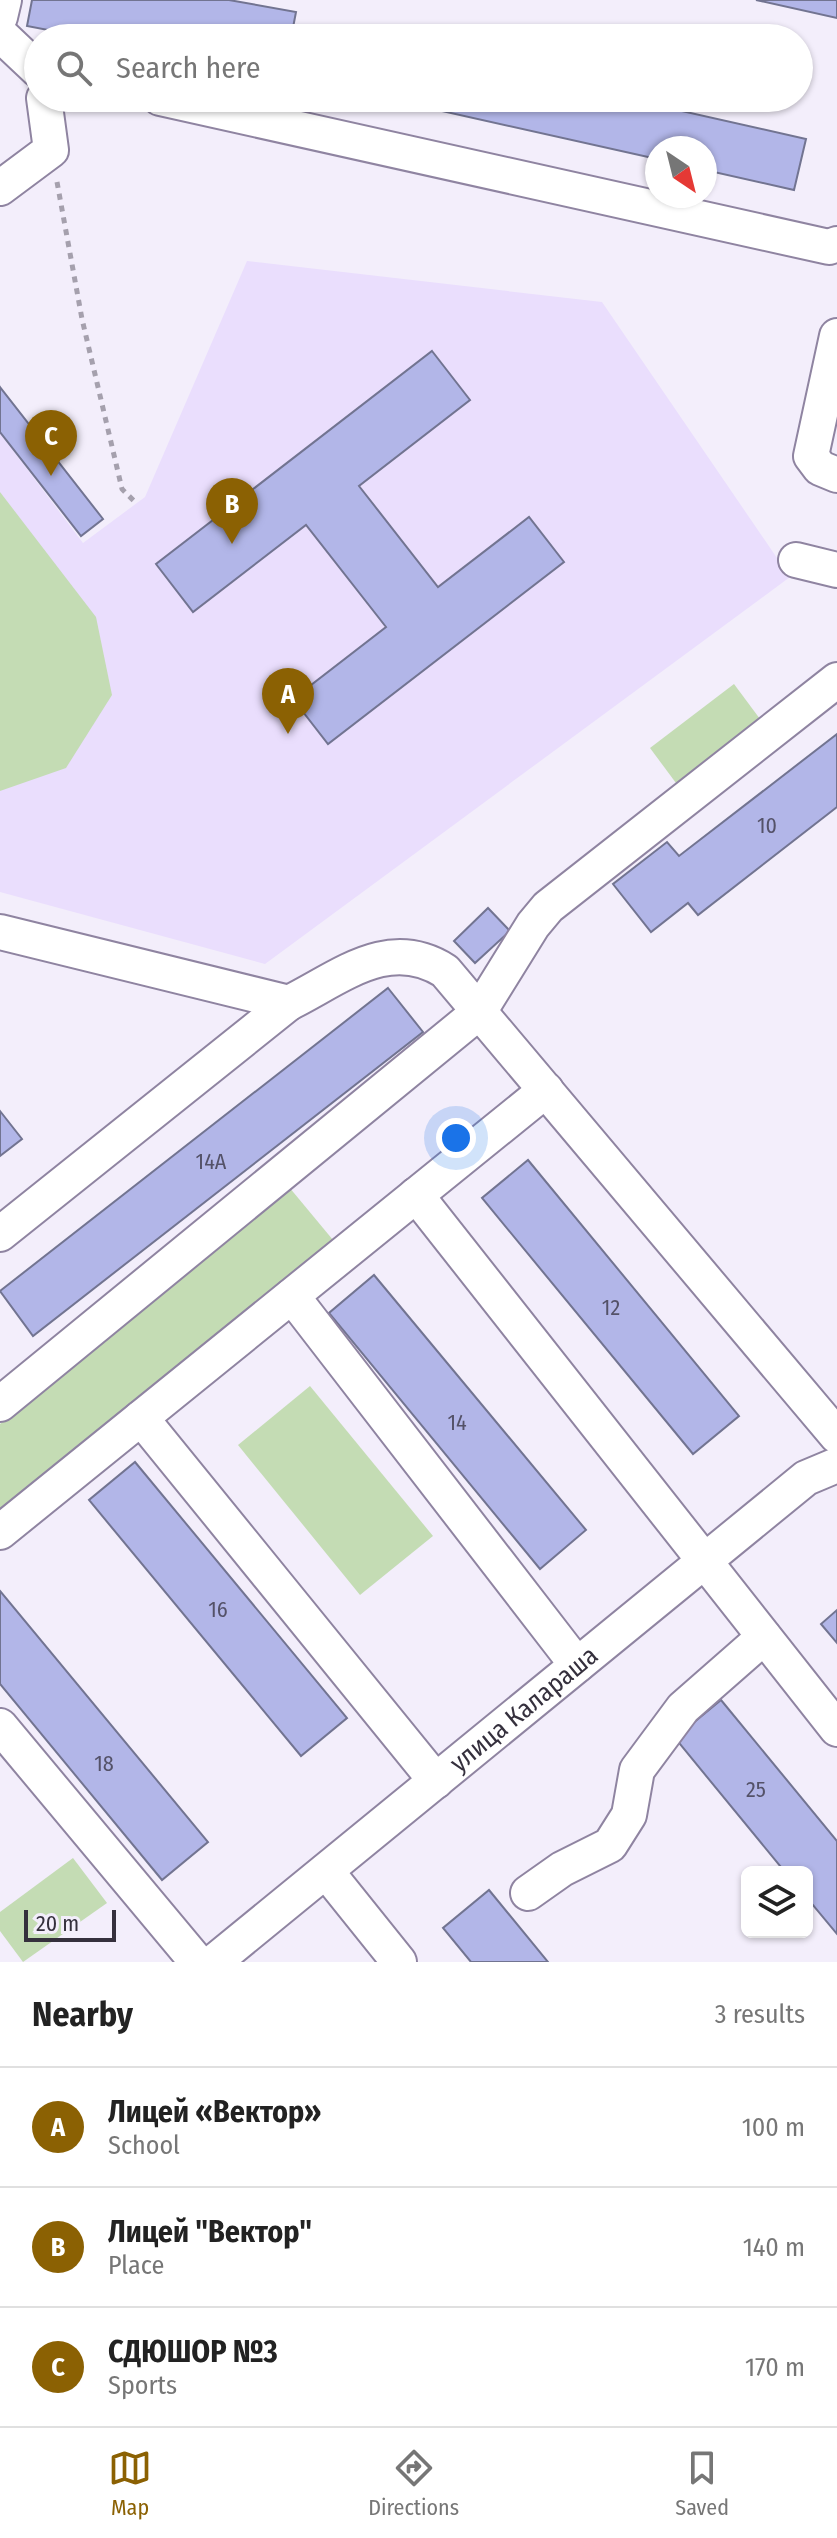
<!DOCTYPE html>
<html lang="en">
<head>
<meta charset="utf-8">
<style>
	:root { --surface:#fff; --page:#f6f6f6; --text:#222; --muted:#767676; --line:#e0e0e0; --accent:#8b6103 }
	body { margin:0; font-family:"Fira Sans Condensed",sans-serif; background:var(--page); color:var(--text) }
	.controls { position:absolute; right:24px; bottom:24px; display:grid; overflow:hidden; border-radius:12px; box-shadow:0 2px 6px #0004 }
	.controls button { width:72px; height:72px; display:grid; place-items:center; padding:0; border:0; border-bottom:2px solid var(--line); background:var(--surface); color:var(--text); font:40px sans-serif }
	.compass { position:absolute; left:645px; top:136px; width:72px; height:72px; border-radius:50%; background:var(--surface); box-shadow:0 2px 6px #0004; rotate:145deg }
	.scale { position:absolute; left:24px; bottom:20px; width:92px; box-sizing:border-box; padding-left:8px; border:4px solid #35303d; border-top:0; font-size:22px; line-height:28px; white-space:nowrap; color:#35303d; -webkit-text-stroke:6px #f3eefb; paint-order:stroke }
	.you { position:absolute; left:456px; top:1138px; width:28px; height:28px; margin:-20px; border:6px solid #fff; border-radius:50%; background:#1a73e8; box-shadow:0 0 0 12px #1a73e833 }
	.badge { display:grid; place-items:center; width:52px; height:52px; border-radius:50%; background:var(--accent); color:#fff; font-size:26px; font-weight:700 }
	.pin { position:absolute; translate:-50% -66px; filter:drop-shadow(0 2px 4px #0008) }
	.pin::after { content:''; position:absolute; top:42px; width:28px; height:24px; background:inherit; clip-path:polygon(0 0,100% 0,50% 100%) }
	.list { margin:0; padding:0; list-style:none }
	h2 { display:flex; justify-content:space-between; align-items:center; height:104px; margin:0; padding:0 32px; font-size:34px }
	h2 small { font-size:26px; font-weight:400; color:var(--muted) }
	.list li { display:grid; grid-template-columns:52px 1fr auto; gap:24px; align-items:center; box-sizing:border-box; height:120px; padding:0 32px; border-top:2px solid var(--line) }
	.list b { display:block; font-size:30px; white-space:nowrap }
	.list p { margin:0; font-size:26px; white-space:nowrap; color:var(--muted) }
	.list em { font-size:26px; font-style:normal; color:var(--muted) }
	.icon { flex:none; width:44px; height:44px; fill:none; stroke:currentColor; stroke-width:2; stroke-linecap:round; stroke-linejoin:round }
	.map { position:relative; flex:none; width:837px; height:1962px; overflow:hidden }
	.search { position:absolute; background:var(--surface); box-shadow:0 2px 6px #0004; left:24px; right:24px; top:24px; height:88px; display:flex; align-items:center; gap:20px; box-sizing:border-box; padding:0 28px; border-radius:44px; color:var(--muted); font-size:30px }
	.sheet { height:464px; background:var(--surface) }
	nav { display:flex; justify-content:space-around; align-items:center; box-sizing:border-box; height:112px; border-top:2px solid var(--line); background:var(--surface); font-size:22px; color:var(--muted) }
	nav a { display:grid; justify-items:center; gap:4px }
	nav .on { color:var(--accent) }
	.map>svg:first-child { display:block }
	.built { fill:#eadefd }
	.green { fill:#c4dcb4 }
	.building { fill:#b2b6e8; stroke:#727491; stroke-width:2 }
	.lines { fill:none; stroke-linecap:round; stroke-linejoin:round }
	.minor-casing { stroke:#8f84a1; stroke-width:38 }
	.path { stroke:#a5a0ad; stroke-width:5; stroke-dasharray:6 6; stroke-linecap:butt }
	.minor { stroke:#fff; stroke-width:34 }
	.labels { text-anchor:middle; stroke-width:7; stroke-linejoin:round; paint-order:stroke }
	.number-label { font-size:22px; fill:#545268 }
	.street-label { font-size:26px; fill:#35303d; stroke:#f3eefb }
</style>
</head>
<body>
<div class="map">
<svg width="837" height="1962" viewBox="0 0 837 1962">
	<rect width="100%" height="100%" fill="#f3eefb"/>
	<!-- built -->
	<polygon class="built" points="247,261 602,302 790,577 265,964 0,892 0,433 83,543 145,497"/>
	<!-- green -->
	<g class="green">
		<polygon points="0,492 96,617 112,695 66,768 0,791"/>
		<polygon points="734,684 760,719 676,783 650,748"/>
		<polygon points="289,1187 333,1240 0,1512 0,1424"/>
		<polygon points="310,1386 433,1536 360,1595 238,1445"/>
		<polygon points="73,1858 107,1903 23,1962 0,1931 0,1912"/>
	</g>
	<!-- building -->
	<g class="building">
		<polygon points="32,0 229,0 296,12 291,38 90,38 27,26"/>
		<polygon points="756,0 837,0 837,18"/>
		<polygon points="384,98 624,98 806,139 794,190 705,170 705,148 657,148 657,159"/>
		<polygon points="432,351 470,400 359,486 438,587 529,517 564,562 328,744 293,699 386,627 306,525 193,612 156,564"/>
		<polygon points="0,387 103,519 81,536 0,432"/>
		<polygon points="837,734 837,807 698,915 688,903 651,932 613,884 667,842 679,856"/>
		<polygon points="488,908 510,931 475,963 454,941"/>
		<polygon points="388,988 423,1032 33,1336 0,1291"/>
		<polygon points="0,1111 22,1139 0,1156"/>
		<polygon points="528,1160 739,1416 693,1454 482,1198"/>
		<polygon points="374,1275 586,1530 540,1569 329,1313"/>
		<polygon points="135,1462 347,1718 301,1756 89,1500"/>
		<polygon points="0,1591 208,1842 162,1880 0,1684"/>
		<polygon points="837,1610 837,1643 821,1624"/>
		<polygon points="721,1700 837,1841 837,1934 807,1898 807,1872 785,1872 675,1738"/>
		<polygon points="489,1890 548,1962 471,1962 443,1928"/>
	</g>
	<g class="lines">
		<defs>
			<g id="minor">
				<polyline points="0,17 4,0"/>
				<polyline points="0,34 38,70"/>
				<polyline points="160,98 829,247 837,244"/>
				<polyline points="0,188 51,150 44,98"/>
				<polyline points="837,336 811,456 820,468 837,475"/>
				<polyline points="796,560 837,570"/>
				<path d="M0 932 289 1003C341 977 389 935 445 971L837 1436"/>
				<polyline points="416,1195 837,1729"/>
				<polyline points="0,1234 289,1003"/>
				<polyline points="292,1296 577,1665"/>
				<polyline points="0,1404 479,1012 533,925 548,907 837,680"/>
				<polyline points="141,1418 436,1781"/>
				<polyline points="0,1532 546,1090"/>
				<polyline points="0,1726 197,1962"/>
				<polyline points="326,1871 399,1962"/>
				<polyline points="528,1893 562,1869 610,1845 629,1815 637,1770 683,1708 764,1637"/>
				<path id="s1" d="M214 1962 806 1478 837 1465"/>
			</g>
		</defs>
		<!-- minor casing -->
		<use href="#minor" class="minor-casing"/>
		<!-- path -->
		<polyline class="path" points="57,182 82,319 122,489 136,503"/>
		<!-- minor -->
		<use href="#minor" class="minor"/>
	</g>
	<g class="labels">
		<!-- number labels -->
		<g class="number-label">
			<text x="767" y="833">10</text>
			<text x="211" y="1169">14А</text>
			<text x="611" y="1315">12</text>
			<text x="457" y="1430">14</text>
			<text x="218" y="1617">16</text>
			<text x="104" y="1771">18</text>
			<text x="756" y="1797">25</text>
		</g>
		<!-- street labels -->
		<g class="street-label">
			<text dy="9" stroke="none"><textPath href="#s1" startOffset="400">улица Калараша</textPath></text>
		</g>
	</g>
</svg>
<div class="controls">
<button><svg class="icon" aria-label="layers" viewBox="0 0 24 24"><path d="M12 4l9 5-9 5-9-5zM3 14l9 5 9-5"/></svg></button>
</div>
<svg class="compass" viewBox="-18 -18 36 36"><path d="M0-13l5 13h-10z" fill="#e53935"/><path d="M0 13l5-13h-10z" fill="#767676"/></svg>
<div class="scale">20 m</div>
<div class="you"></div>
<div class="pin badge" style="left:288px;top:734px">A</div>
<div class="pin badge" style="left:232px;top:544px">B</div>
<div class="pin badge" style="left:51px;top:476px">C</div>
<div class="search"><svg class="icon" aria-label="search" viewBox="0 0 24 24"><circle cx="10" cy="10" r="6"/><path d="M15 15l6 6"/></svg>Search here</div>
</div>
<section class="sheet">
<h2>Nearby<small>3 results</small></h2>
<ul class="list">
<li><span class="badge">A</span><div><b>Лицей «Вектор»</b><p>School</p></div><em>100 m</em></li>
<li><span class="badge">B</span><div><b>Лицей &quot;Вектор&quot;</b><p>Place</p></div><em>140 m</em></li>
<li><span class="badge">C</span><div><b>СДЮШОР №3</b><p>Sports</p></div><em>170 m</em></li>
</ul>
</section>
<nav>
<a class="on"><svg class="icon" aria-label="map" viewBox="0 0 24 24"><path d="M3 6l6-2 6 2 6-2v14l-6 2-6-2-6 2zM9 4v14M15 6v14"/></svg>Map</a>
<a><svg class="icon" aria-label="directions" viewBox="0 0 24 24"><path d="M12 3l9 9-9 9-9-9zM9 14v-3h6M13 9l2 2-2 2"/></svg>Directions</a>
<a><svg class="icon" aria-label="saved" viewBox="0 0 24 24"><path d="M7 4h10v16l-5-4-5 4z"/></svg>Saved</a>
</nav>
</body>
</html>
